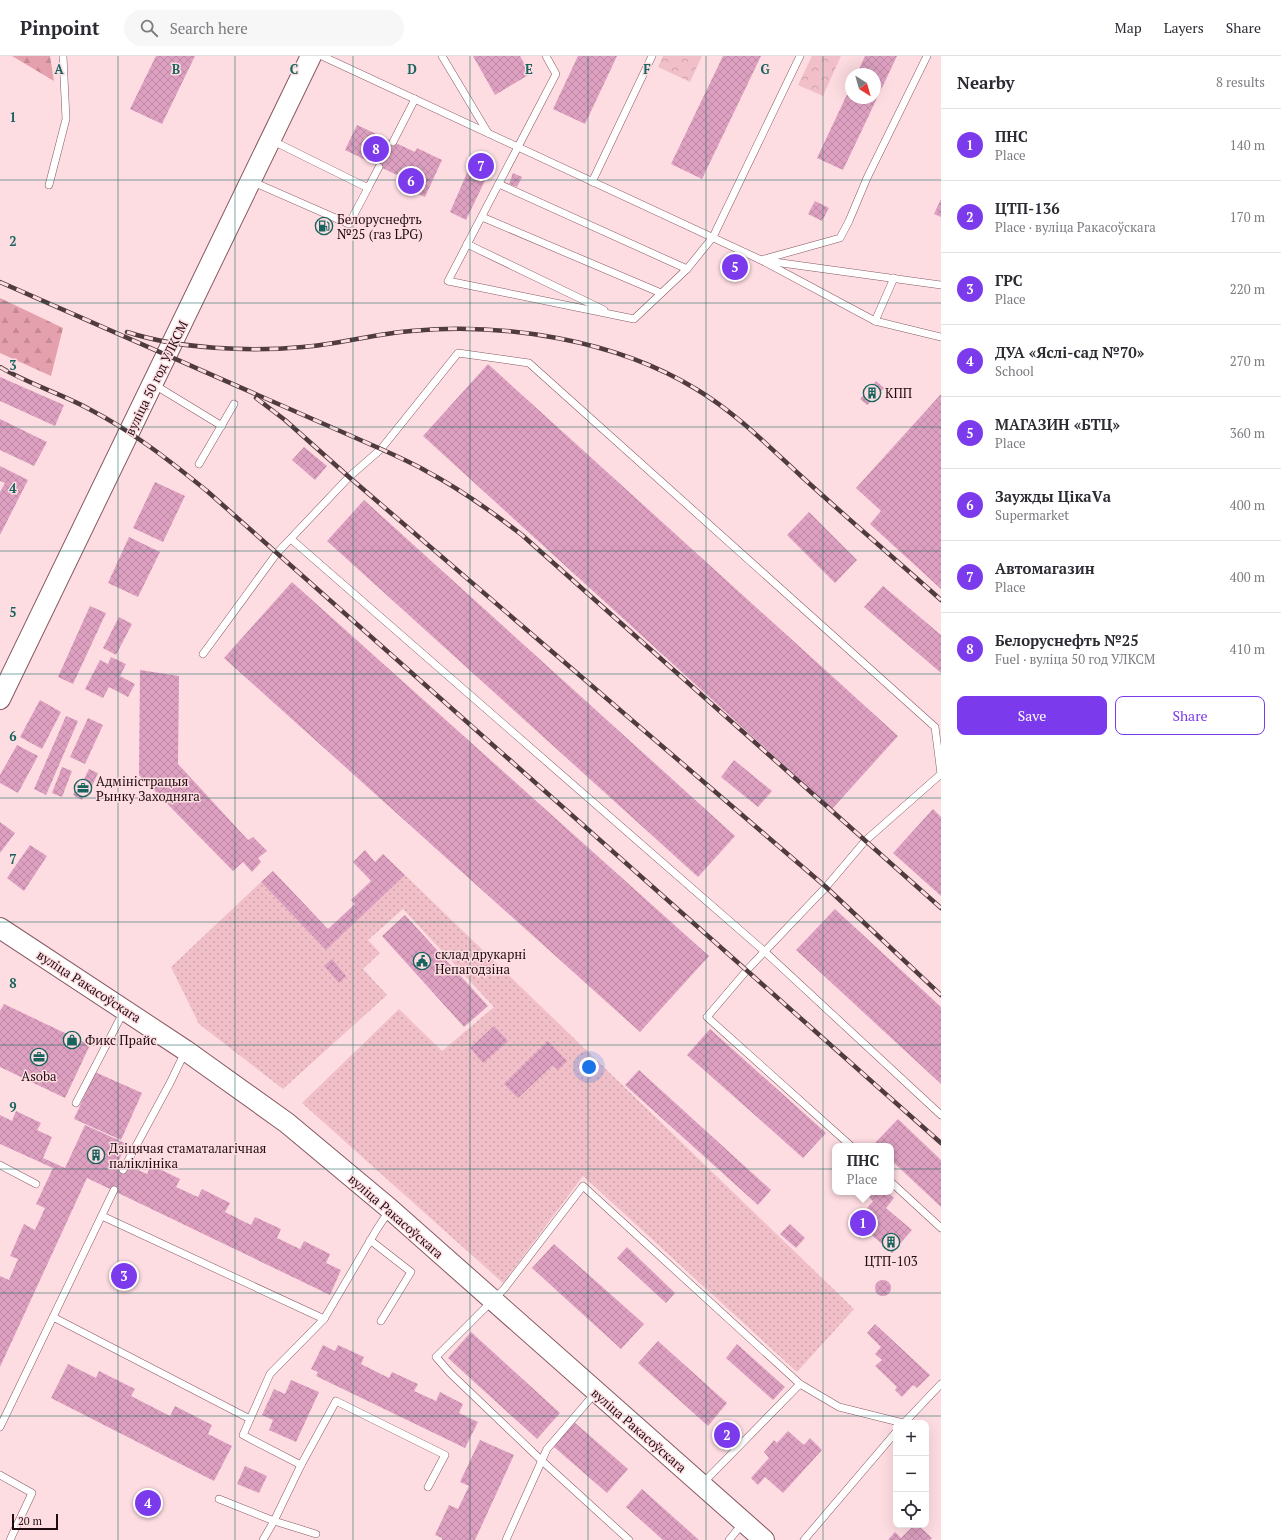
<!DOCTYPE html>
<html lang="en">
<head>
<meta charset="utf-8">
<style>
	:root { --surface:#fff; --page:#f7f7f7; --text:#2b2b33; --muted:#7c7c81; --line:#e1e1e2; --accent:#7c3aed }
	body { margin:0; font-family:"PT Serif",serif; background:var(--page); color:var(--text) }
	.controls { position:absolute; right:12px; bottom:12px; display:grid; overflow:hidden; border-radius:8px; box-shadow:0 4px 16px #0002 }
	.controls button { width:36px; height:36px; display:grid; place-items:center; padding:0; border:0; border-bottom:1px solid var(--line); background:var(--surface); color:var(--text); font:20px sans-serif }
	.compass { position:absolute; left:845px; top:12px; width:36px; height:36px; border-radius:50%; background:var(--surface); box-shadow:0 4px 16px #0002; rotate:143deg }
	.scale { position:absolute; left:12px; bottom:10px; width:46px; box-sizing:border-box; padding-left:4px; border:2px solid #1f0d11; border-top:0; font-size:11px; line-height:14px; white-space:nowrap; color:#1f0d11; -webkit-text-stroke:3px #fedde2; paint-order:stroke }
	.you { position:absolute; left:589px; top:1011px; width:14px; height:14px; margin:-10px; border:3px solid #fff; border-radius:50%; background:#1a73e8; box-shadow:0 0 0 6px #1a73e833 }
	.badge { display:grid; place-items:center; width:26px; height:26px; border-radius:50%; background:var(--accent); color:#fff; font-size:13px; font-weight:700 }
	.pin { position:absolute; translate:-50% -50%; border:2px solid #fff; box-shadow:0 1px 4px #0006 }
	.popup { position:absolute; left:832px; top:1087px; width:62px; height:52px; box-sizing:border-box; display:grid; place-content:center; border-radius:8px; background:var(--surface); filter:drop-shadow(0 1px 3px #0005); font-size:13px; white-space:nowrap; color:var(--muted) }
	.popup b { font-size:15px; color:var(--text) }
	.popup::after { content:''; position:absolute; left:50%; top:100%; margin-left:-8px; border:8px solid transparent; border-top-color:var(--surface) }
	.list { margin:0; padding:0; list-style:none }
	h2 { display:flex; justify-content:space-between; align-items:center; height:52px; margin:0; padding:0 16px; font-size:17px }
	h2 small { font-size:13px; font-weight:400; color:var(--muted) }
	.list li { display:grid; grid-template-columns:26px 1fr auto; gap:12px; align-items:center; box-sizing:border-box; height:72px; padding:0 16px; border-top:1px solid var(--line) }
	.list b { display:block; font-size:15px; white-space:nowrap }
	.list p { margin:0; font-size:13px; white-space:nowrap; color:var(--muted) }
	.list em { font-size:13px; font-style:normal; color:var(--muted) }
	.actions { display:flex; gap:8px; padding:12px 16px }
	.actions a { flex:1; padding:9px 0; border:1px solid var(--accent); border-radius:8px; text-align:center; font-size:14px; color:var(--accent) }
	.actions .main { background:var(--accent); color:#fff }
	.icon { flex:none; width:22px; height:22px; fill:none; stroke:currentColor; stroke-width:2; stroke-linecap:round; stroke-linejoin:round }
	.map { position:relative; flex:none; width:941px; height:1484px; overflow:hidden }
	header { display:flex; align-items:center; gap:24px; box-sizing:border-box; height:56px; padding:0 20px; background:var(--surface); border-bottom:1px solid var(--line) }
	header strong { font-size:19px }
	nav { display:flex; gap:22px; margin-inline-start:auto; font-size:14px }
	.search { width:280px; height:36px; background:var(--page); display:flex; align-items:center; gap:10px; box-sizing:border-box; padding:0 14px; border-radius:22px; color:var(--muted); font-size:15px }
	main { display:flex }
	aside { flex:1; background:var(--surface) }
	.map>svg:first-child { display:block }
	.grass { fill:url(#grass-dots) }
	.forest { fill:url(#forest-firs) }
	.park { fill:url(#park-crowns) }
	.building { fill:url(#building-cross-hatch) }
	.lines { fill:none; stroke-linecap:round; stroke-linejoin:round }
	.service-casing { stroke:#875962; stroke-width:8 }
	.secondary-casing { stroke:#875962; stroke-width:22 }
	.service { stroke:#fff; stroke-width:7 }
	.secondary { stroke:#fff; stroke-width:20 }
	.rail-casing { stroke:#503b3f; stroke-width:4.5 }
	.rail { stroke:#fedde2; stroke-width:3; stroke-dasharray:9; stroke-linecap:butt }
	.grid { fill:none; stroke:#17635d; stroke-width:1; stroke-opacity:0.55 }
	.labels { text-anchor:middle; stroke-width:3; stroke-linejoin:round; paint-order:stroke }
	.poi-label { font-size:13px; fill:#1f0d11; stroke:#fedde2; text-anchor:start }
	.street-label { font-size:13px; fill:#1f0d11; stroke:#fedde2 }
	.grid-label { font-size:13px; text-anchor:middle; font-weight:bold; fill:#17635d; stroke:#fedde2; stroke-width:3; stroke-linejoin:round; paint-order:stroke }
</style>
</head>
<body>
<header>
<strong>Pinpoint</strong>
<div class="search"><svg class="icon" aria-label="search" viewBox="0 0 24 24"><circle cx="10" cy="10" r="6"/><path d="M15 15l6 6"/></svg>Search here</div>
<nav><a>Map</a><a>Layers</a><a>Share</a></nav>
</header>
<main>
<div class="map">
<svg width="941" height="1484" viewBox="0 0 941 1484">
	<defs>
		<pattern id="grass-dots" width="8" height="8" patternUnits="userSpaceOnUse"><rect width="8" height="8" fill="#f0bfc8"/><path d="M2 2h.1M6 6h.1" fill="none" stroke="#cda3ab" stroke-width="1.8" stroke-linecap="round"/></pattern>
		<pattern id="forest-firs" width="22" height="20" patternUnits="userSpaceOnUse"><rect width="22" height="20" fill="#e5a0ad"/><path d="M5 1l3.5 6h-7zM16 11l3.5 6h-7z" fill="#c48994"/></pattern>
		<pattern id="park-crowns" width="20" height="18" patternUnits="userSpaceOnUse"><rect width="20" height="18" fill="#f0bfc8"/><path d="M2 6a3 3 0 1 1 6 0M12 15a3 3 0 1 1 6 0" fill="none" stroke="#cda3ab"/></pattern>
		<pattern id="building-cross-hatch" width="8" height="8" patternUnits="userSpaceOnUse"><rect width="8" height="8" fill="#dda0c0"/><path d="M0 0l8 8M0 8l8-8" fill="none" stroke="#bd89a4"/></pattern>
	</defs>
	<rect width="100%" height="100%" fill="#fedde2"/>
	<!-- grass -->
	<polygon class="grass" points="405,819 854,1253 797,1316 583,1120 503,1227 302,1047 399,953 442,995 494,951 403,853 368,884 380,897 363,913 387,939 283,1033 199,968 171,911 261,826 326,894"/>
	<!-- forest -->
	<g class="forest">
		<polygon points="12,0 50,0 54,25"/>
		<polygon points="0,242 63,272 51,320 0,297"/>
	</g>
	<!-- park -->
	<g class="park">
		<polygon points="663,0 702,0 690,26 658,11"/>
		<polygon points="812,0 841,0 823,40 798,29"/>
	</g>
	<!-- building -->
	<g class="building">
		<polygon points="156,0 195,0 162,68 130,53"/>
		<polygon points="473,0 520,0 530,18 495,39"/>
		<polygon points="578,0 617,0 585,68 553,53"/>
		<polygon points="723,0 761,0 702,123 671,108"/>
		<polygon points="865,0 897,0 843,114 817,102 851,30 851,42 875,42 875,18 857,18"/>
		<polygon points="357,69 415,96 417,92 442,104 425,141 399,130 403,122 345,94"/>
		<polygon points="474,101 493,108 466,164 450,156"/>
		<polygon points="513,117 522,121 517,131 509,128"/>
		<polygon points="941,143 941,161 934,158"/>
		<polygon points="815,145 829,152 822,165 808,158"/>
		<polygon points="733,207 746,215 742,222 728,215"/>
		<polygon points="488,308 898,680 832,753 423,380"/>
		<polygon points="0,321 64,349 55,370 0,345"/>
		<polygon points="876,325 884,332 867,349 860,343"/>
		<polygon points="941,338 941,533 870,468 881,455 856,432"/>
		<polygon points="0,363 47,386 34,410 0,394"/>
		<polygon points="304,391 327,410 315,424 292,404"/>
		<polygon points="0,410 28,424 0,479 0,436 5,427 0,425"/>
		<polygon points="155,426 185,440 163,486 133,472"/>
		<polygon points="364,444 735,780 698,821 327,485"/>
		<polygon points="809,456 857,504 835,527 787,479"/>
		<polygon points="129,481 160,496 138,541 108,527"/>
		<polygon points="292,526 709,900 640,976 224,602"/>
		<polygon points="883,530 941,579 941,617 864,551"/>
		<polygon points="90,550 106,557 73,628 58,621"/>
		<polygon points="119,561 132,568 116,599 103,592"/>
		<polygon points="111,601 126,608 120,620 135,628 128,641 109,631 103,642 85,633 100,604 108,608"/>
		<polygon points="140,614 179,620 178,708 248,784 253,781 267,795 258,802 261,806 252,816 243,806 233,815 139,719"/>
		<polygon points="40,644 61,656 42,693 20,681"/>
		<polygon points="66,660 78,665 46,739 34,733"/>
		<polygon points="88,662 103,669 85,708 70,701"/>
		<polygon points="17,689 38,700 18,737 0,727 0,719"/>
		<polygon points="734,704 772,735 758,751 721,721"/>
		<polygon points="62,711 72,715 62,741 52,737"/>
		<polygon points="89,713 98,717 87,741 84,739 82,744 73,739 80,724 83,725"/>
		<polygon points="933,753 941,761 941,840 893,797"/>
		<polygon points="0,766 15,777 0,797"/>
		<polygon points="30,789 47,800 24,835 7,822"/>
		<polygon points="365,794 375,806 383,798 405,819 326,894 261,826 273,815 328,873 355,848 351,844 371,825 353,806"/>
		<polygon points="835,853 941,951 941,1028 796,894"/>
		<polygon points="405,859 488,950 464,971 382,880"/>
		<polygon points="332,903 346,920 339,927 324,910"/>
		<polygon points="4,948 90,989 65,1042 0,1011 0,955"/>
		<polygon points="494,970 508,985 483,1007 470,992"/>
		<polygon points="710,973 826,1077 803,1102 687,999"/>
		<polygon points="548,985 567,1005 558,1014 553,1009 518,1042 504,1028"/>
		<polygon points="639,1014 771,1134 758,1149 625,1029"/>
		<polygon points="95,1016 142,1037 121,1084 74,1063"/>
		<polygon points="16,1055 41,1067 37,1074 52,1081 43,1102 65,1112 85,1069 127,1088 116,1110 123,1114 129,1110 147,1118 151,1109 180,1123 176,1131 198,1141 202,1133 230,1147 225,1156 251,1169 255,1161 281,1173 277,1182 300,1193 304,1185 330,1198 326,1207 341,1214 330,1239 87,1122 0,1311 0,1220 9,1224 18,1203 10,1200 24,1168 35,1174 45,1152 36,1148 53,1112 0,1088 0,1059 12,1065"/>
		<polygon points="898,1063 941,1104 941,1151 891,1104 891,1090 877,1090 874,1088"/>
		<polygon points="866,1136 887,1136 894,1142 886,1152 912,1174 892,1197 866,1174 860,1182 849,1173 873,1145 865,1137"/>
		<polygon points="790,1168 805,1182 796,1192 780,1178"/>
		<polygon points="554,1188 644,1268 621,1293 532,1212"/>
		<polygon points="627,1191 675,1237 666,1247 617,1202"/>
		<polygon points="122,1208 134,1213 125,1232 114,1228"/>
		<circle cx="883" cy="1232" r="8"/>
		<polygon points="875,1268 930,1319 917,1332 913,1329 902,1341 895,1334 897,1331 875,1310 882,1304 875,1298 881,1291 867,1277"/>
		<polygon points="471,1276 560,1357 537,1383 448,1302"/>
		<polygon points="658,1285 727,1347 708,1370 638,1307"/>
		<polygon points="737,1288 785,1331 773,1344 726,1302"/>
		<polygon points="323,1289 335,1295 338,1289 364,1301 361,1308 389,1322 392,1316 418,1328 414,1335 436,1345 440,1336 463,1348 459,1357 478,1366 465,1392 316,1320 318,1316 311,1313"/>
		<polygon points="68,1308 96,1322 99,1315 135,1333 131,1340 170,1360 175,1350 212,1369 208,1378 232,1390 214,1425 51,1342"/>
		<polygon points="291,1324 319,1336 296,1386 269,1374 273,1364 262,1359 274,1333 285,1338"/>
		<polygon points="574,1366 628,1413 607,1437 553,1390"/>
		<polygon points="728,1367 739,1377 725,1391 715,1381"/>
		<polygon points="788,1375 804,1389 810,1382 822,1394 783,1437 765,1421 758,1429 751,1422 769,1402 764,1396 774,1384 777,1387"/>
		<polygon points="480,1384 514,1399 475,1484 442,1484 442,1482 435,1479 449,1449 458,1453 469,1430 460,1426"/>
		<polygon points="245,1410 267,1420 259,1437 237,1428"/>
		<polygon points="642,1433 699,1484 663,1484 626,1451"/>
		<polygon points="914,1469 918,1469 932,1482 930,1484 888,1484 895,1476 901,1482"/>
	</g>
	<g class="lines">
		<defs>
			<g id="service">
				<polyline points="322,0 761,204 875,265 941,281"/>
				<polyline points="442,0 488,77"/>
				<polyline points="546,0 556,18 448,225 634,263 687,213 713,181 800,0"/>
				<polyline points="271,84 368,132 379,111"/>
				<polyline points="393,86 415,43"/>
				<polyline points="251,125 349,168 368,132"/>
				<polyline points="592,126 652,0"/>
				<polyline points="499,128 687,213"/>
				<polyline points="49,129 66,63 63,0"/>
				<polyline points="482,161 661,237"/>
				<polyline points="467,188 604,254"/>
				<polyline points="761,204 840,182 849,165 867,122 927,0"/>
				<polyline points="767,205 941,229"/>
				<polyline points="875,265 894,222"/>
				<polyline points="153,328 222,370"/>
				<polyline points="199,408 234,348"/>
				<polyline points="291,483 764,895 941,1059"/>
				<polyline points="203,598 277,497 349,421 381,393 458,297 529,307 935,671 941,718 865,785 826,831 747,914 707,961 851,1090"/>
				<polyline points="76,1047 124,955"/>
				<polyline points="0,1109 36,1128"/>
				<polyline points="123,1114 170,1027 185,996"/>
				<polyline points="891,1126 941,1172"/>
				<polyline points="114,1134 53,1261 250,1363"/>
				<polyline points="102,1160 324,1263 377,1173 389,1155"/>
				<polyline points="370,1184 411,1216 381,1265"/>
				<polyline points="324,1263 270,1318 243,1379 301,1409 336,1345 445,1399 428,1431"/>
				<polyline points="904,1367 941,1328"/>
				<polyline points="0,1371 53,1261"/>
				<polyline points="0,1419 32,1437 10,1484"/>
				<polyline points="703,1427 800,1328"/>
				<polyline points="219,1443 274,1465 301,1409"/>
				<polyline points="263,1484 274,1465 316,1478"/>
				<polyline points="506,1484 547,1393 596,1336"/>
				<polyline points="629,1484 541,1404 450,1317 436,1301 504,1233 583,1130 800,1328 839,1351 903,1367"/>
				<polyline points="729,1484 743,1467"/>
				<polyline points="804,1484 896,1376"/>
			</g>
			<g id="secondary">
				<polyline points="0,643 311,0"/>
				<polyline points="0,872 185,994 287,1067 390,1153 764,1484"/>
			</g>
		</defs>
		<!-- service casing -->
		<use href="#service" class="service-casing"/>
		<!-- secondary casing -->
		<use href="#secondary" class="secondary-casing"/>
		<!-- service -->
		<use href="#service" class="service"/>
		<!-- secondary -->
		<use href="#secondary" class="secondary"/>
		<defs>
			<g id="rail">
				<path d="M0 226 381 393C396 400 412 407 426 415 460 433 491 455 522 479L941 852"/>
				<path d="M127 276C179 293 249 296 303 291 339 288 375 278 411 275 504 266 616 284 696 333 736 357 767 389 801 420 847 462 894 502 941 544"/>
				<path d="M0 311C28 328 60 337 89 353 132 375 170 405 207 435L941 1087"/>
				<polyline points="256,342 285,364 349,421 826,831 941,939"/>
			</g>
		</defs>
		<!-- rail casing -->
		<use href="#rail" class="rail-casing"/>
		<!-- rail -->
		<use href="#rail" class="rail"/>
	</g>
	<!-- grid -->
	<path class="grid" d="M118 0V1484M235 0V1484M353 0V1484M470 0V1484M588 0V1484M706 0V1484M823 0V1484M0 124H941M0 247H941M0 371H941M0 495H941M0 618H941M0 742H941M0 866H941M0 989H941M0 1113H941M0 1237H941M0 1360H941"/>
	<!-- icons -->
	<defs>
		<symbol id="fuel-ring" viewBox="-11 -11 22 22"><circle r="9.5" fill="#fedde2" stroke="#17635d" stroke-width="1.5"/><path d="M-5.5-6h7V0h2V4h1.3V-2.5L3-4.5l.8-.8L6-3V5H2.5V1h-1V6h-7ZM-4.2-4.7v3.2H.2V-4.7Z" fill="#17635d"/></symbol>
		<symbol id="building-ring" viewBox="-11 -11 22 22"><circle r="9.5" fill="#fedde2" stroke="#17635d" stroke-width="1.5"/><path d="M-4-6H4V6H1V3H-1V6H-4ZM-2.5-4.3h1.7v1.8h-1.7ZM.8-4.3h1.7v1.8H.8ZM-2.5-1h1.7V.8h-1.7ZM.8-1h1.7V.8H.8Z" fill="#17635d"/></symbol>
		<symbol id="office-ring" viewBox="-11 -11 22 22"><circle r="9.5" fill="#fedde2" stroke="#17635d" stroke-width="1.5"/><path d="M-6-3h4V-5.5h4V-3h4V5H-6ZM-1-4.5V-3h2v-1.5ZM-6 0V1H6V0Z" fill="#17635d"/></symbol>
		<symbol id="civic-ring" viewBox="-11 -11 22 22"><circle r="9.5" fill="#fedde2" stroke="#17635d" stroke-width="1.5"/><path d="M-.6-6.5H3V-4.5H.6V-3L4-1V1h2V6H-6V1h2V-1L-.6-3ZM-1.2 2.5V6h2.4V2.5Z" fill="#17635d"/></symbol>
		<symbol id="shop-ring" viewBox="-11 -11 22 22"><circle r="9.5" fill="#fedde2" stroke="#17635d" stroke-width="1.5"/><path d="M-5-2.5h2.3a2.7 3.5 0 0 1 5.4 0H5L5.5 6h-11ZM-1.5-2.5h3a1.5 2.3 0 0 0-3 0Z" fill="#17635d"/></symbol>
	</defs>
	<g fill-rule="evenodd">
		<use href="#fuel-ring" x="314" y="160" width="20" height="20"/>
		<use href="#building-ring" x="862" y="327" width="20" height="20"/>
		<use href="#office-ring" x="73" y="722" width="20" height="20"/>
		<use href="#civic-ring" x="412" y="895" width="20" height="20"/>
		<use href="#shop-ring" x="62" y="974" width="20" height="20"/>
		<use href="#office-ring" x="29" y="991" width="20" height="20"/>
		<use href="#building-ring" x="86" y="1089" width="20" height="20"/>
		<use href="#building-ring" x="881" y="1176" width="20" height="20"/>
	</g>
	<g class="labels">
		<!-- poi labels -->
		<g class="poi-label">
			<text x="337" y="168">Белоруснефть<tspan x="337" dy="15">№25 (газ LPG)</tspan></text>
			<text x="885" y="342">КПП</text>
			<text x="96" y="730">Адміністрацыя<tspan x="96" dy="15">Рынку Заходняга</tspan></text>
			<text x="435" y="903">склад друкарні<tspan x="435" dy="15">Непагодзіна</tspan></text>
			<text x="85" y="989">Фикс Прайс</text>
			<text x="39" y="1025" text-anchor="middle">Asoba</text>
			<text x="109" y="1097">Дзіцячая стаматалагічная<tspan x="109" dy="15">паліклініка</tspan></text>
			<text x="891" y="1210" text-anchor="middle">ЦТП-103</text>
		</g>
		<!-- street labels -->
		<g class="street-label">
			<text transform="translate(156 322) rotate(-64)" y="5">вуліца 50 год УЛКСМ</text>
			<text transform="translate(89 930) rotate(33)" y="5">вуліца Ракасоўскага</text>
			<text transform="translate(396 1160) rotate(41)" y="5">вуліца Ракасоўскага</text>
			<text transform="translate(639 1374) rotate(41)" y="5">вуліца Ракасоўскага</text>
		</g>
	</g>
	<g class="grid-label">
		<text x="59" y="18">A</text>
		<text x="176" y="18">B</text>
		<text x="294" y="18">C</text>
		<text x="412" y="18">D</text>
		<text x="529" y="18">E</text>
		<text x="647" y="18">F</text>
		<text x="765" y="18">G</text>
		<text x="13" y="66">1</text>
		<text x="13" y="190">2</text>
		<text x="13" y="314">3</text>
		<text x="13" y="437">4</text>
		<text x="13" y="561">5</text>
		<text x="13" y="685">6</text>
		<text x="13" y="808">7</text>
		<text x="13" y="932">8</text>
		<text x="13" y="1056">9</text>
	</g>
</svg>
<div class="controls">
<button>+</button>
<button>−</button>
<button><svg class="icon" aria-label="locate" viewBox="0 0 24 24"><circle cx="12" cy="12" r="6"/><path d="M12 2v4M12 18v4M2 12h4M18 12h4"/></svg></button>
</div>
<svg class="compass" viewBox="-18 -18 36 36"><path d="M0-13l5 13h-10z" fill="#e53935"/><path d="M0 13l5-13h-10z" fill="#7c7c81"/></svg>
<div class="scale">20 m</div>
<div class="you"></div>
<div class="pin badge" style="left:863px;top:1167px">1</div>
<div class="popup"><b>ПНС</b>Place</div>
<div class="pin badge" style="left:727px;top:1379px">2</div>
<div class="pin badge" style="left:124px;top:1220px">3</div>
<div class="pin badge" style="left:148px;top:1447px">4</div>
<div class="pin badge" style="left:735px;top:211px">5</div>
<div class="pin badge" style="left:411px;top:125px">6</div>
<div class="pin badge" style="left:481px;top:110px">7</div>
<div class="pin badge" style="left:376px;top:93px">8</div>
</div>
<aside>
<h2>Nearby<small>8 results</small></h2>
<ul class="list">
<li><span class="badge">1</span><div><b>ПНС</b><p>Place</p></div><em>140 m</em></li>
<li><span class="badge">2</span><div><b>ЦТП-136</b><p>Place · вуліца Ракасоўскага</p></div><em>170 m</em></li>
<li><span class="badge">3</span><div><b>ГРС</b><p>Place</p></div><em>220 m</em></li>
<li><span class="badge">4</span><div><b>ДУА «Яслі-сад №70»</b><p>School</p></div><em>270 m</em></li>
<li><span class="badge">5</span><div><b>МАГАЗИН «БТЦ»</b><p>Place</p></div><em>360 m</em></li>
<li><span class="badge">6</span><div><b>Заужды ЦікаVа</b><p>Supermarket</p></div><em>400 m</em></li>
<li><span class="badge">7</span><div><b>Автомагазин</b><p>Place</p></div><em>400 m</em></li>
<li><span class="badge">8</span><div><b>Белоруснефть №25</b><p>Fuel · вуліца 50 год УЛКСМ</p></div><em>410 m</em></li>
</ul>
<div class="actions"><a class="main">Save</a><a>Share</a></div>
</aside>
</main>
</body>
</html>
